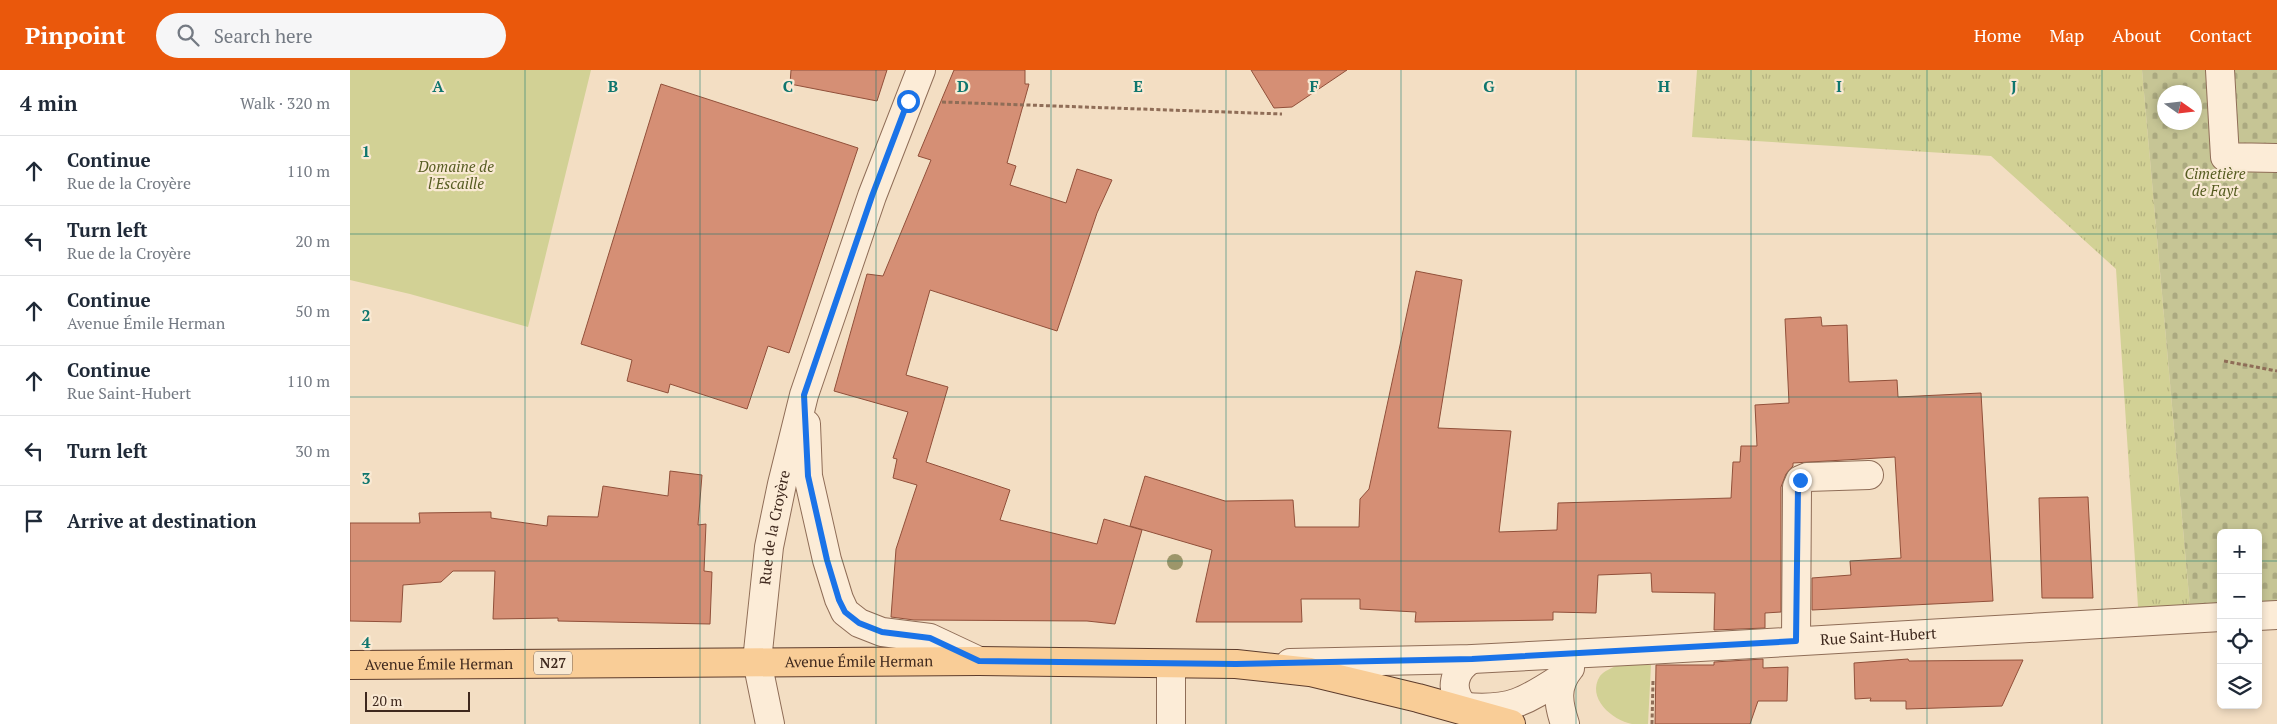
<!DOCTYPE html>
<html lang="en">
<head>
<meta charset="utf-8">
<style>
	:root { --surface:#fff; --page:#f6f6f7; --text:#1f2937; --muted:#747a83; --line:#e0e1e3; --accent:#ea580c }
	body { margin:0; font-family:"PT Serif",serif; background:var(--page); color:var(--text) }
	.controls { position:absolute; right:15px; bottom:15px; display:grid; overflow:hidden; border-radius:8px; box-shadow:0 2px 8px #0003 }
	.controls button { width:45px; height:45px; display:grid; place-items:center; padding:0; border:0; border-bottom:1px solid var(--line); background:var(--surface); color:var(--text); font:25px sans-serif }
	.compass { position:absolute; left:1807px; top:15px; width:45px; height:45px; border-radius:50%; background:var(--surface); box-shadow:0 2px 8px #0003; rotate:104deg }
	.scale { position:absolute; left:15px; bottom:12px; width:105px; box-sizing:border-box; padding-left:5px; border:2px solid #3e281d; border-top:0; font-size:14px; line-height:18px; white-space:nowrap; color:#3e281d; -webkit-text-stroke:4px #f9e9d3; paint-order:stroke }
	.stop { position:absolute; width:15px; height:15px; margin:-11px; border:4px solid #1a73e8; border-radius:50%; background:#fff }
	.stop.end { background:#1a73e8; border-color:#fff; box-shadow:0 1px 5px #0008 }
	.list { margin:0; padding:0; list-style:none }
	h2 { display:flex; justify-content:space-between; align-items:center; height:65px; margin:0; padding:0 20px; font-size:21px }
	h2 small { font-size:16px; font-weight:400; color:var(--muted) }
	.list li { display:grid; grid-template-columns:32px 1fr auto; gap:15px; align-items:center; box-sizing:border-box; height:70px; padding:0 20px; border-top:1px solid var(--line) }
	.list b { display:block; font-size:19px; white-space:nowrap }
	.list p { margin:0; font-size:16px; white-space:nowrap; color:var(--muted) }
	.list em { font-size:16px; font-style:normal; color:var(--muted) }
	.icon { flex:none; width:28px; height:28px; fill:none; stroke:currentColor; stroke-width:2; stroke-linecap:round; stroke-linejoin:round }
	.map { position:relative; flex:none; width:1927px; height:654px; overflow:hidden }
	header { display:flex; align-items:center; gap:30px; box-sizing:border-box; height:70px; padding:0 25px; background:var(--accent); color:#fff }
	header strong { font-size:24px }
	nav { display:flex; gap:28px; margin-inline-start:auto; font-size:18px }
	.search { width:350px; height:45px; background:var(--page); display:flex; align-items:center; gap:12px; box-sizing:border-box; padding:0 18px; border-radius:28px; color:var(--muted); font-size:19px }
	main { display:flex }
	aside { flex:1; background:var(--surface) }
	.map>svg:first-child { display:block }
	.grass { fill:url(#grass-tufts) }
	.cemetery { fill:url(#cemetery-stones); fill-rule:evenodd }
	.park { fill:#d2d195 }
	.building { fill:#d58f75; stroke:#91503a }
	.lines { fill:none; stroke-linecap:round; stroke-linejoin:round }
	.minor-casing { stroke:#8f6d57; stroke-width:30 }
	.major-casing { stroke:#5d3c2c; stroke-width:30 }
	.path { stroke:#8f6d57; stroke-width:3; stroke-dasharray:4 2.5; stroke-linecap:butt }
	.minor { stroke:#fcecd7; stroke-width:28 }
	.major { stroke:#f9cd97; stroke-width:28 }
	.tree { fill:#9d966a }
	.route { stroke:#1a73e8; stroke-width:6 }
	.grid { fill:none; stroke:#0f766e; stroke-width:1; stroke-opacity:0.55 }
	.labels { text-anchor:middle; stroke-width:4.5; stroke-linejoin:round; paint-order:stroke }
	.shield { fill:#f9e9d3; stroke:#766254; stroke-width:1 }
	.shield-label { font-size:14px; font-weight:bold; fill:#3e281d }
	.park-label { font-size:15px; font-style:italic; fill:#565c21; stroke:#f9e9d3 }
	.street-label { font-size:15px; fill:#3e281d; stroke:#f9e9d3 }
	.grid-label { font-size:16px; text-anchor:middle; font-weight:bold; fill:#0f766e; stroke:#f9e9d3; stroke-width:4.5; stroke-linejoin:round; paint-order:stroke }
</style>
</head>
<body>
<header>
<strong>Pinpoint</strong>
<div class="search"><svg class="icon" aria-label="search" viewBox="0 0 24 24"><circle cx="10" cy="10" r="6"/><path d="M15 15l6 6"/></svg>Search here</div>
<nav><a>Home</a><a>Map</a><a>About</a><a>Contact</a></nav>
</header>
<main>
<aside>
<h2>4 min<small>Walk · 320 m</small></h2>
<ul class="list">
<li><svg class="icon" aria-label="ahead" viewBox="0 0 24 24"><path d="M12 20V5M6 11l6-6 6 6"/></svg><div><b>Continue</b><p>Rue de la Croyère</p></div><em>110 m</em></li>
<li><svg class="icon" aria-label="left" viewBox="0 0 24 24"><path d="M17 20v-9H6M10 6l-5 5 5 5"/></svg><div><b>Turn left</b><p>Rue de la Croyère</p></div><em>20 m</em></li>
<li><svg class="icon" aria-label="ahead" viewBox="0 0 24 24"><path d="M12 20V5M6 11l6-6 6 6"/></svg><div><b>Continue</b><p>Avenue Émile Herman</p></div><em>50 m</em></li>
<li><svg class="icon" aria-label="ahead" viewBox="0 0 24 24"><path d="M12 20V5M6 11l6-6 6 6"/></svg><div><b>Continue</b><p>Rue Saint-Hubert</p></div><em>110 m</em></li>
<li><svg class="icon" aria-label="left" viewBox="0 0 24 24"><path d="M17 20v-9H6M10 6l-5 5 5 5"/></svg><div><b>Turn left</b></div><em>30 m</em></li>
<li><svg class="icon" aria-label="arrive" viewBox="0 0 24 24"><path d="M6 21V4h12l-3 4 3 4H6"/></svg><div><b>Arrive at destination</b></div></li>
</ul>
</aside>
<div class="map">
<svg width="1927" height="654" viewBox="0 0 1927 654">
	<defs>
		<pattern id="grass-tufts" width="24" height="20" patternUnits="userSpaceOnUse" patternTransform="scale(1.25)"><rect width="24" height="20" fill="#d2d195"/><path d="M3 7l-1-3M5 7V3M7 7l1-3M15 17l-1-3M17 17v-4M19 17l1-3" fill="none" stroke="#b5b380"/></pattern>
		<pattern id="cemetery-stones" width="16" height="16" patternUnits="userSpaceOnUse" patternTransform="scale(1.25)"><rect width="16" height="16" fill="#c6c595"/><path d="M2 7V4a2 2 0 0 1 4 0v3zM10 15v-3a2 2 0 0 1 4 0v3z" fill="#aba980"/></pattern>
	</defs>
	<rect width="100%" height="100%" fill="#f3dec3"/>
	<!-- grass -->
	<polygon class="grass" points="1347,0 1792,0 1841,548 1789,552 1766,199 1641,86 1342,67"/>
	<!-- cemetery -->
	<path class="cemetery" d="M1792 0H1927V545L1908 546V463H1871V547L1841 548ZM1814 22H1844V52H1814Z"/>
	<!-- park -->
	<g class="park">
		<polygon points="0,0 241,0 178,257 60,224 0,210"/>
		<path d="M1268 595H1301L1298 654C1293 654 1287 654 1282 654 1262 650 1236 628 1250 606 1254 601 1262 598 1268 595Z"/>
	</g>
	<!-- building -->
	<g class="building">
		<polygon points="441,0 537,0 527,31 440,14"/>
		<polygon points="604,0 675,0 675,14 679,14 657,93 666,96 660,115 716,133 727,99 762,110 747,143 707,261 580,220 556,305 598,317 576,392 660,420 650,450 747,474 754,449 792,460 765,554 737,551 564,550 541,547 546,479 567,415 543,408 547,389 543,388 558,342 484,321 517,204 533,206 581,90 568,86"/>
		<polygon points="901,0 997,0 942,37 924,38"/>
		<polygon points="311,14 508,78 439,283 418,276 397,339 320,314 318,323 277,311 282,290 231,274"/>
		<polygon points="1066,201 1112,210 1088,358 1161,361 1149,462 1207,460 1208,433 1381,428 1383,392 1390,392 1391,376 1407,376 1405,335 1439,333 1435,249 1471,247 1472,256 1497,255 1499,312 1547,310 1548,327 1631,323 1643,531 1462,540 1462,508 1501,505 1500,491 1551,488 1545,387 1443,393 1443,396 1436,404 1431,417 1431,542 1415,543 1415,558 1364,560 1365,523 1302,522 1301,503 1248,505 1246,543 1203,542 1203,550 1065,552 1066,542 1010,539 1010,529 951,529 952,552 846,552 862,480 780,456 795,406 875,431 943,430 945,457 1009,457 1010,429 1019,419"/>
		<polygon points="320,401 352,405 348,455 356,454 354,501 362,502 360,554 208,551 208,548 143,549 145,501 103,501 91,512 53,515 51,552 0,551 0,453 70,453 69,443 141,442 141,448 197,456 198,446 248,447 253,416 318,426"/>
		<polygon points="1738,427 1743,528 1692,528 1689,428"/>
		<polygon points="1413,589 1413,598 1438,597 1437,631 1408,631 1400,654 1305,654 1306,595 1364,595 1364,592"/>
		<polygon points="1558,589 1559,591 1673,590 1652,636 1556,639 1556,631 1520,631 1521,628 1505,629 1504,593"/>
	</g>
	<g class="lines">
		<defs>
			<g id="minor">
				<polyline points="1870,0 1875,87 1927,88"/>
				<polyline points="456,354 458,406 477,490 489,529 495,542 509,553 532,562 580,568 629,591"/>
				<polyline points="1908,546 1927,545"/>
				<polyline points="1446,571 1447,417 1450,410 1457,407 1519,405"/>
				<path d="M1122 589C1104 599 1098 620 1114 636 1118 641 1127 643 1132 646"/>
				<path id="s1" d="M940 593 1122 589 1297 580 1871 547"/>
				<polyline points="821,594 821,654"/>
				<path d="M1116 637C1162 641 1177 630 1214 606"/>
				<path id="s2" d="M420 654 407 591 419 477 432 414 454 325 522 126 571 0"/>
				<path d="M1215 654C1208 633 1205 616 1220 598"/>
			</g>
			<g id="major">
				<path id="s3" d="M0 595 629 591 886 594 960 602 1068 628 1161 654"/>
			</g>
		</defs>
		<!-- minor casing -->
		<use href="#minor" class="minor-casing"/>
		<!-- major casing -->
		<use href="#major" class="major-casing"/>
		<!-- path -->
		<g class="path">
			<polyline points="592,32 932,44"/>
			<polyline points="1874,291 1927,301"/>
			<polyline points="1302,654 1303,611"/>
		</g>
		<!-- minor -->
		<use href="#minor" class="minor"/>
		<!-- major -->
		<use href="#major" class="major"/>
	</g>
	<!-- trees -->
	<circle class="tree" cx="825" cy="492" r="8"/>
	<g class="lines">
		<!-- route -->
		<polyline class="route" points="558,31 522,126 454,325 458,406 477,490 489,530 495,542 509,553 532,562 580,568 629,591 886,594 1122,589 1446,571 1448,417 1450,410"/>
	</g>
	<!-- grid -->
	<path class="grid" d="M175 0V654M350 0V654M526 0V654M701 0V654M876 0V654M1051 0V654M1226 0V654M1401 0V654M1577 0V654M1752 0V654M0 164H1927M0 327H1927M0 491H1871M1908 491H1927"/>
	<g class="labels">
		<!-- shield labels -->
		<rect class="shield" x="184" y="581.5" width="38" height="23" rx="4"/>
		<g class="shield-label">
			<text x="203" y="598">N27</text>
		</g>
		<!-- park labels -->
		<g class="park-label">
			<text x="106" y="102">Domaine de<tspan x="106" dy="17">l'Escaille</tspan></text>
			<text x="1865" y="109">Cimetière<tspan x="1865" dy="17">de Fayt</tspan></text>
		</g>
		<!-- street labels -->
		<g class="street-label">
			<text dy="5" stroke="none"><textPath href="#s2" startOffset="199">Rue de la Croyère</textPath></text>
			<text dy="5" stroke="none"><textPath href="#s1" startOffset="589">Rue Saint-Hubert</textPath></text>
			<text dy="5" stroke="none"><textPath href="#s3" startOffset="509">Avenue Émile Herman</textPath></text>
			<text dy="5" stroke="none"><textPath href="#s3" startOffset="89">Avenue Émile Herman</textPath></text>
		</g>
	</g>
	<g class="grid-label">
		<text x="88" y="22">A</text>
		<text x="263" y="22">B</text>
		<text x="438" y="22">C</text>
		<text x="613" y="22">D</text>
		<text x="788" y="22">E</text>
		<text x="964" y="22">F</text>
		<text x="1139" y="22">G</text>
		<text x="1314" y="22">H</text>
		<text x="1489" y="22">I</text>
		<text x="1664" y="22">J</text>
		<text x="16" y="87">1</text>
		<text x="16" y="251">2</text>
		<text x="16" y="414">3</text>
		<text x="16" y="578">4</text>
	</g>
</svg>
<div class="controls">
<button>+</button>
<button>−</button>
<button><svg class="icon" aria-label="locate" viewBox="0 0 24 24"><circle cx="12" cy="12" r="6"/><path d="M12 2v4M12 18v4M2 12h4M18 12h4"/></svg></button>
<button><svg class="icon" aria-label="layers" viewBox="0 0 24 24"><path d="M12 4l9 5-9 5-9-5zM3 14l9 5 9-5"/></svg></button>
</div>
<svg class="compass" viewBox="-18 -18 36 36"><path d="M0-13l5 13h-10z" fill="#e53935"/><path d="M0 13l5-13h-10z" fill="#747a83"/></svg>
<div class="scale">20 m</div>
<div class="stop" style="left:558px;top:31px"></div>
<div class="stop end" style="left:1450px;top:410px"></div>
</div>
</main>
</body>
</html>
